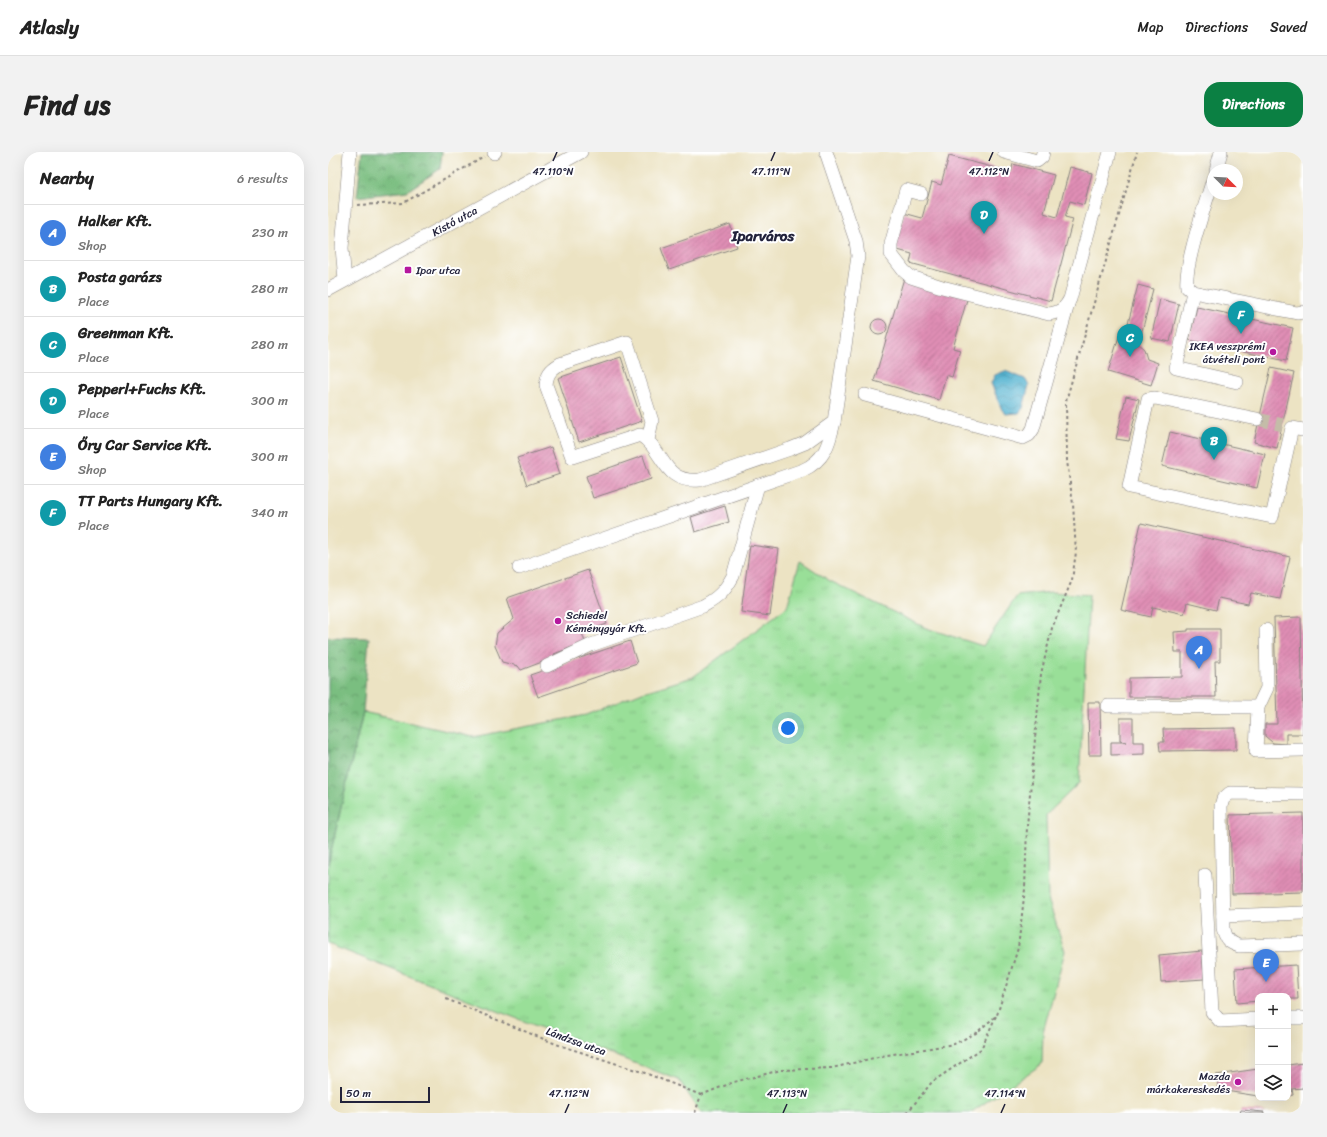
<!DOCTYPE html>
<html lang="en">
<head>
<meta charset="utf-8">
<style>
	:root { --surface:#fff; --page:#f2f2f2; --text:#222; --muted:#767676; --line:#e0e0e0; --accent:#0b8043 }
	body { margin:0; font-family:Sriracha,sans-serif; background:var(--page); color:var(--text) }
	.controls { position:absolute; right:12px; bottom:12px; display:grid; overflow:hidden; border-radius:8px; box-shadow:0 4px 16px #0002 }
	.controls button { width:36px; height:36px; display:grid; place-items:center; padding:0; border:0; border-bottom:1px solid var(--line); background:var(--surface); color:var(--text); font:20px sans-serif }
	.compass { position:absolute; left:879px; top:12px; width:36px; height:36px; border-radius:50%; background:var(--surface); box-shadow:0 4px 16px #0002; rotate:114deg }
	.scale { position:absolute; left:12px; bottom:10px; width:90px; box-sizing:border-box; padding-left:4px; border:2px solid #22223b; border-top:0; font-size:11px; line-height:14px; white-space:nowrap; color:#22223b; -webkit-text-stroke:3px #fff; paint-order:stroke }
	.you { position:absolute; left:460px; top:576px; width:14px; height:14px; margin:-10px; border:3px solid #fff; border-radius:50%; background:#1a73e8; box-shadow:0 0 0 6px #1a73e833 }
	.badge { display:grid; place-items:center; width:26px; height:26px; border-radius:50%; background:var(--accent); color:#fff; font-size:13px; font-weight:700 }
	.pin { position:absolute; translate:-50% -33px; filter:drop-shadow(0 1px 2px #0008) }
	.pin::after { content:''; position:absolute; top:21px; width:14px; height:12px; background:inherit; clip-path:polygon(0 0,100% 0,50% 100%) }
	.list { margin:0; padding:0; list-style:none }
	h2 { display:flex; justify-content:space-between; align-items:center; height:52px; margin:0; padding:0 16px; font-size:17px }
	h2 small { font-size:13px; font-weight:400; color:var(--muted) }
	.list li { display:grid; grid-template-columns:26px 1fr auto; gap:12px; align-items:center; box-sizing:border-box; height:56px; padding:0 16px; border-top:1px solid var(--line) }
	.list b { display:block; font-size:15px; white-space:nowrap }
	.list p { margin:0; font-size:13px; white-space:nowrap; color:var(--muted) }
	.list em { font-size:13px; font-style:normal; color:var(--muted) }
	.icon { flex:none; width:22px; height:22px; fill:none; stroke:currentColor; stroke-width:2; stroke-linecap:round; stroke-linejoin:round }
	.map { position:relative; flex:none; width:975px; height:961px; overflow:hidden; border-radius:16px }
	header { display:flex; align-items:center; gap:24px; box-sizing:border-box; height:56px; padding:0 20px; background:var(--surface); border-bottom:1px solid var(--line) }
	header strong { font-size:19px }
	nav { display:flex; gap:22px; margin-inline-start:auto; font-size:14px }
	.intro { display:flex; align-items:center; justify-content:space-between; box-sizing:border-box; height:96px; padding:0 24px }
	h1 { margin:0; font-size:28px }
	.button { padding:10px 18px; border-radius:16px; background:var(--accent); color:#fff; font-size:14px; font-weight:700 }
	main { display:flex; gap:24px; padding:0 24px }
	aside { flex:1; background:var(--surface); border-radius:16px; box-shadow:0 4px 16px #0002 }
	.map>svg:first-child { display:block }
	.grass { fill:url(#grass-tufts); stroke:#5e806a }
	.forest { fill:url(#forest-crowns); stroke:#4e705e }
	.water { fill:url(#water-waves); stroke:#396a85 }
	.building { fill:url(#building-hatch) }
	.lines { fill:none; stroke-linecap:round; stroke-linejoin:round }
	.minor-tunnel { stroke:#c4bca8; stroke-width:13; stroke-dasharray:13 6; stroke-linecap:butt }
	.minor-casing { stroke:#87827f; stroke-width:14 }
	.path { stroke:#87827f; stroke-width:2; stroke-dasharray:3 3; stroke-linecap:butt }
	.minor { stroke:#fff; stroke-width:13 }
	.ticks { fill:none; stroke:#22223b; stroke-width:1.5 }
	.poi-dot { fill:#b5179e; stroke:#fff; stroke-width:1.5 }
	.labels { text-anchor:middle; stroke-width:4; stroke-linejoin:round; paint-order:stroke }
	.street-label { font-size:11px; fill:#22223b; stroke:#fff }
	.poi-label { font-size:11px; fill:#22223b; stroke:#fff; text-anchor:start }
	.district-label { font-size:15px; font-weight:bold; fill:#22223b; stroke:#fff }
	.ticks-label { font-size:10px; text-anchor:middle; fill:#22223b; stroke:#fff; stroke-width:4; stroke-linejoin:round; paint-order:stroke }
</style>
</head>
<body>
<header>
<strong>Atlasly</strong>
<nav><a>Map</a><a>Directions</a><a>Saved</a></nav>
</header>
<div class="intro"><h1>Find us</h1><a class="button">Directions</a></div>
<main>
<aside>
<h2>Nearby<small>6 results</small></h2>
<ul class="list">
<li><span class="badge" style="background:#3f7fe0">A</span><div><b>Halker Kft.</b><p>Shop</p></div><em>230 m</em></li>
<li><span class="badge" style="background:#0f9aa8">B</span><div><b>Posta garázs</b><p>Place</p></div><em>280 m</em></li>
<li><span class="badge" style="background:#0f9aa8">C</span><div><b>Greenman Kft.</b><p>Place</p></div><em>280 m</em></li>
<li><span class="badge" style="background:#0f9aa8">D</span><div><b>Pepperl+Fuchs Kft.</b><p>Place</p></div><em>300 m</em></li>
<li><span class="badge" style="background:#3f7fe0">E</span><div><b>Őry Car Service Kft.</b><p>Shop</p></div><em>300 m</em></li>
<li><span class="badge" style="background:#0f9aa8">F</span><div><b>TT Parts Hungary Kft.</b><p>Place</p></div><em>340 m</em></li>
</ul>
</aside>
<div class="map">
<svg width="975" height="961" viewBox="0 0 975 961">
	<defs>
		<pattern id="grass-tufts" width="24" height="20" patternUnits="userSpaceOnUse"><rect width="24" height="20" fill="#99df98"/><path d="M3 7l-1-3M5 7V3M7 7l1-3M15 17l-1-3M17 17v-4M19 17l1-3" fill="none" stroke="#84bf84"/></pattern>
		<pattern id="forest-crowns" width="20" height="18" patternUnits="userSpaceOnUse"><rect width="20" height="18" fill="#7abe80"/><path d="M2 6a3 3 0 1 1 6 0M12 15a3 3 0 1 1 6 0" fill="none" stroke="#649a6a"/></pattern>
		<pattern id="water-waves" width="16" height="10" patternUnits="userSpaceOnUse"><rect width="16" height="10" fill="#50b1cf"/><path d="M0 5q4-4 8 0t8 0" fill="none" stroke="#4290a9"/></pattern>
		<pattern id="building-hatch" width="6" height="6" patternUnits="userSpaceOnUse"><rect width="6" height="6" fill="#e08eb5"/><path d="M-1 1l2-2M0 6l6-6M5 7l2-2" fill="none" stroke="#b57494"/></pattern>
	</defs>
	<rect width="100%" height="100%" fill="#fff"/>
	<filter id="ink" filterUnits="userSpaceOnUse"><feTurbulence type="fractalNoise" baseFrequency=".025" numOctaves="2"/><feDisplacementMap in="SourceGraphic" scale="8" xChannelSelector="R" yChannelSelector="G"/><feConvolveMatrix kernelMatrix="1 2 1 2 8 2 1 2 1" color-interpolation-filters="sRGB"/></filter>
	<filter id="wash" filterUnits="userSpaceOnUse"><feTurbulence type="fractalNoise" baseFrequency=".012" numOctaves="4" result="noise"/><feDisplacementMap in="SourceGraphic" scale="16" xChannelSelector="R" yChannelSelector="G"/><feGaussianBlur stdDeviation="0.9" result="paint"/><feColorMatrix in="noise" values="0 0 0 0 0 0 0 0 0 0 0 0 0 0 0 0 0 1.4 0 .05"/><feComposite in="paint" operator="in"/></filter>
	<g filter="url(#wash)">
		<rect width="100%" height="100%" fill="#ece3c3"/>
		<!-- grass -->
		<polygon class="grass" points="472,409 502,429 598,476 655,494 689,444 723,440 761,443 751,631 718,663 720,747 737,799 715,880 714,912 642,961 373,961 351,928 177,862 0,792 0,712 35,560 145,585 258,563 312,541 365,525 459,455"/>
		<!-- forest -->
		<g class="forest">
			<polygon points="34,0 114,0 112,17 79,39 29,45"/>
			<polygon points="0,485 41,486 35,560 0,712"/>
		</g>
		<!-- water -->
		<polygon class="water" points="677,219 697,227 701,233 695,256 691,261 678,262 674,258 663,231 667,223"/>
		<g id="blocks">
			<!-- building -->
			<g class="building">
				<polygon points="621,4 683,20 685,12 726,23 716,61 729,65 742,15 764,21 756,53 742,49 737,65 745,67 723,149 582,111 584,102 566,97 576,61 594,66 604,30 613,33"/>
				<polygon points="402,72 409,95 341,118 333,96"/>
				<polygon points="576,126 640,144 625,196 632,198 624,225 618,223 611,248 546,229"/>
				<polygon points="810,133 825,137 813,183 798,179"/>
				<polygon points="832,147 851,152 842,190 823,186"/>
				<polygon points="869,155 965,176 958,209 861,188"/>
				<circle cx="551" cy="175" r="8"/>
				<polygon points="793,178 813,184 810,192 816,197 819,207 830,211 823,233 780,220"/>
				<polygon points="293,205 314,269 251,290 230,226"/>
				<polygon points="943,216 966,221 949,296 926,290"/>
				<polygon points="798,244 811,247 801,289 788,287"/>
				<polygon points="842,280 937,302 929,336 834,314"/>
				<polygon points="223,295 232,322 199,333 189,306"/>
				<polygon points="315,304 323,327 265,346 258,324"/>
				<polygon points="397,354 401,370 367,380 363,365"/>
				<polygon points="813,371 962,405 952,447 923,441 920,452 891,446 888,458 859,451 856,462 825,455 823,465 793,458"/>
				<polygon points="422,393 451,397 442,464 413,460"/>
				<polygon points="260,418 279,472 254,481 257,490 226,502 227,505 193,518 190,514 174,510 167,494 169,481 186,467 179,446"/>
				<polygon points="973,465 975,582 958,582 958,592 945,591 937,584 937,572 949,572 946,466"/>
				<polygon points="860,477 892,477 892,509 887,509 888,545 801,545 801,526 854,525 854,500 847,500 846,480 860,479"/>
				<polygon points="302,489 309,511 210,545 202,523"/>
				<polygon points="760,550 772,550 773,603 761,603"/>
				<polygon points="792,566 805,566 805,590 816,590 816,602 783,603 783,590 798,590 792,589"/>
				<polygon points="908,576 908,598 832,599 831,590 836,590 835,577"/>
				<polygon points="975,661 975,740 904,742 902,663"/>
				<polygon points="874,799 876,827 833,830 831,803"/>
				<polygon points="968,813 970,847 960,847 960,844 930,844 930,849 909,851 907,817"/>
				<polygon points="975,911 975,936 964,937 965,943 960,944 960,913"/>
				<polygon points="930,917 930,944 891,938 888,923"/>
				<polygon points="913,958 936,960 936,961 912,961"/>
			</g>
		</g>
	</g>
	<g filter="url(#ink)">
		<use href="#blocks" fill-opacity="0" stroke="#87827f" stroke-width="1"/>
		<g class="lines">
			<!-- minor-tunnel -->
			<polyline class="minor-tunnel" points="929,267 955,273"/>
			<defs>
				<g id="minor">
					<polyline points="676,0 709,9 714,5 715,0"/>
					<polyline points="166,1 167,0"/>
					<polyline points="888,18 893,0"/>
					<path d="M885 27C878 51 856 113 859 135L865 140 969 161 975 160"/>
					<path d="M593 42 578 38 563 92V102L576 119 583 125 614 135 721 162C732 160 737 157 742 147L782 0"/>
					<polyline points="17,128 14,96 22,0"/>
					<path id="s1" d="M0 138 253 0"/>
					<polyline points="865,140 848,216 909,230"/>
					<polyline points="537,243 695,286 701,283 705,277 740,152"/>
					<polyline points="929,267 827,246 820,247 801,335 944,365 964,276 975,278"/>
					<path d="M320 288 324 269 299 190 232 212C222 218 219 222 218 233L244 305 312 283C337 298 334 332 372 328L462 297 477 291 506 270"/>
					<path d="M191 416 475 318C497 308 501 292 506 270L530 104 528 89 498 0"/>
					<polyline points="938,478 939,536 930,555 928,599 975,598"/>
					<path d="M219 514 263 493 375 454C390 446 397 439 405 424L430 333"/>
					<polyline points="780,554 930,555"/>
					<path d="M975 642 902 641 895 647 893 654 895 777C897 787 901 791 911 794L975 792"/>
					<polyline points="877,723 884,860 892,869 930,867"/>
					<polyline points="895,764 975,761"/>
					<polyline points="960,866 975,866"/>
				</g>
			</defs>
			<!-- minor casing -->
			<use href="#minor" class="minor-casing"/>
			<!-- path -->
			<g class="path">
				<polyline points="30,53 75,51 156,5"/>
				<polyline points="118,847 228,892 317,921 373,943"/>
				<polyline points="373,943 406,930 453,918 504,916 554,904 626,892 648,881 669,863 690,796 697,737 699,674 713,522 724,476 744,428 748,400 745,352 739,309 738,249 809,0"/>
				<polyline points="367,961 373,943"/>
				<polyline points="579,961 604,930 653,897 668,864"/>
			</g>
			<!-- minor -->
			<use href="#minor" class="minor"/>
		</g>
	</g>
	<!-- ticks -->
	<path class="ticks" d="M225 9 229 0M443 9 447 0M661 9 665 0M237 961 241 952M455 961 459 952M673 961 677 952"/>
	<!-- markers -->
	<g class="poi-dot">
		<rect x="76" y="114" width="8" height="8" rx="2"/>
		<circle cx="945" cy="200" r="4"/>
		<circle cx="230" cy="469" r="4"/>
		<circle cx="910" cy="930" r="4"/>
	</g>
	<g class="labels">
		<!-- street labels -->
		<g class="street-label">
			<text dy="4" stroke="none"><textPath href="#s1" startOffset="144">Kistó utca</textPath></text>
			<text transform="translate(248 889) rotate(20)" y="4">Lándzsa utca</text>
		</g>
		<!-- poi labels -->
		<g class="poi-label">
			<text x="88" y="122">Ipar utca</text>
			<text x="937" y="198" text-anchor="end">IKEA veszprémi<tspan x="937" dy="13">átvételi pont</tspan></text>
			<text x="238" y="467">Schiedel<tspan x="238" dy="13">Kéménygyár Kft.</tspan></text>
			<text x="902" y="928" text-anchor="end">Mazda<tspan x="902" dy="13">márkakereskedés</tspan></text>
		</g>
		<!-- district labels -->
		<g class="district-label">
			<text x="435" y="89">Iparváros</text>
		</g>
	</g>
	<g class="ticks-label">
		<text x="225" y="23">47.110°N</text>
		<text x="443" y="23">47.111°N</text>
		<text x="661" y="23">47.112°N</text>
		<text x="241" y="945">47.112°N</text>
		<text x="459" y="945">47.113°N</text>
		<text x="677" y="945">47.114°N</text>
	</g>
</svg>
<div class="controls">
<button>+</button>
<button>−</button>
<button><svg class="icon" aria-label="layers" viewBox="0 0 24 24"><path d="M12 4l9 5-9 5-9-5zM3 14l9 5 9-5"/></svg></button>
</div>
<svg class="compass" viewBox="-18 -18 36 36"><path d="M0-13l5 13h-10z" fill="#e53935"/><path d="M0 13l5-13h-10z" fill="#767676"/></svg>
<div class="scale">50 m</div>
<div class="you"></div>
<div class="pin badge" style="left:871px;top:517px;background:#3f7fe0">A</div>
<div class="pin badge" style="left:886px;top:308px;background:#0f9aa8">B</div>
<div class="pin badge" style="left:802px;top:205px;background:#0f9aa8">C</div>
<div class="pin badge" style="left:656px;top:82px;background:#0f9aa8">D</div>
<div class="pin badge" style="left:938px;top:830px;background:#3f7fe0">E</div>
<div class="pin badge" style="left:913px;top:182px;background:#0f9aa8">F</div>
</div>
</main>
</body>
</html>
